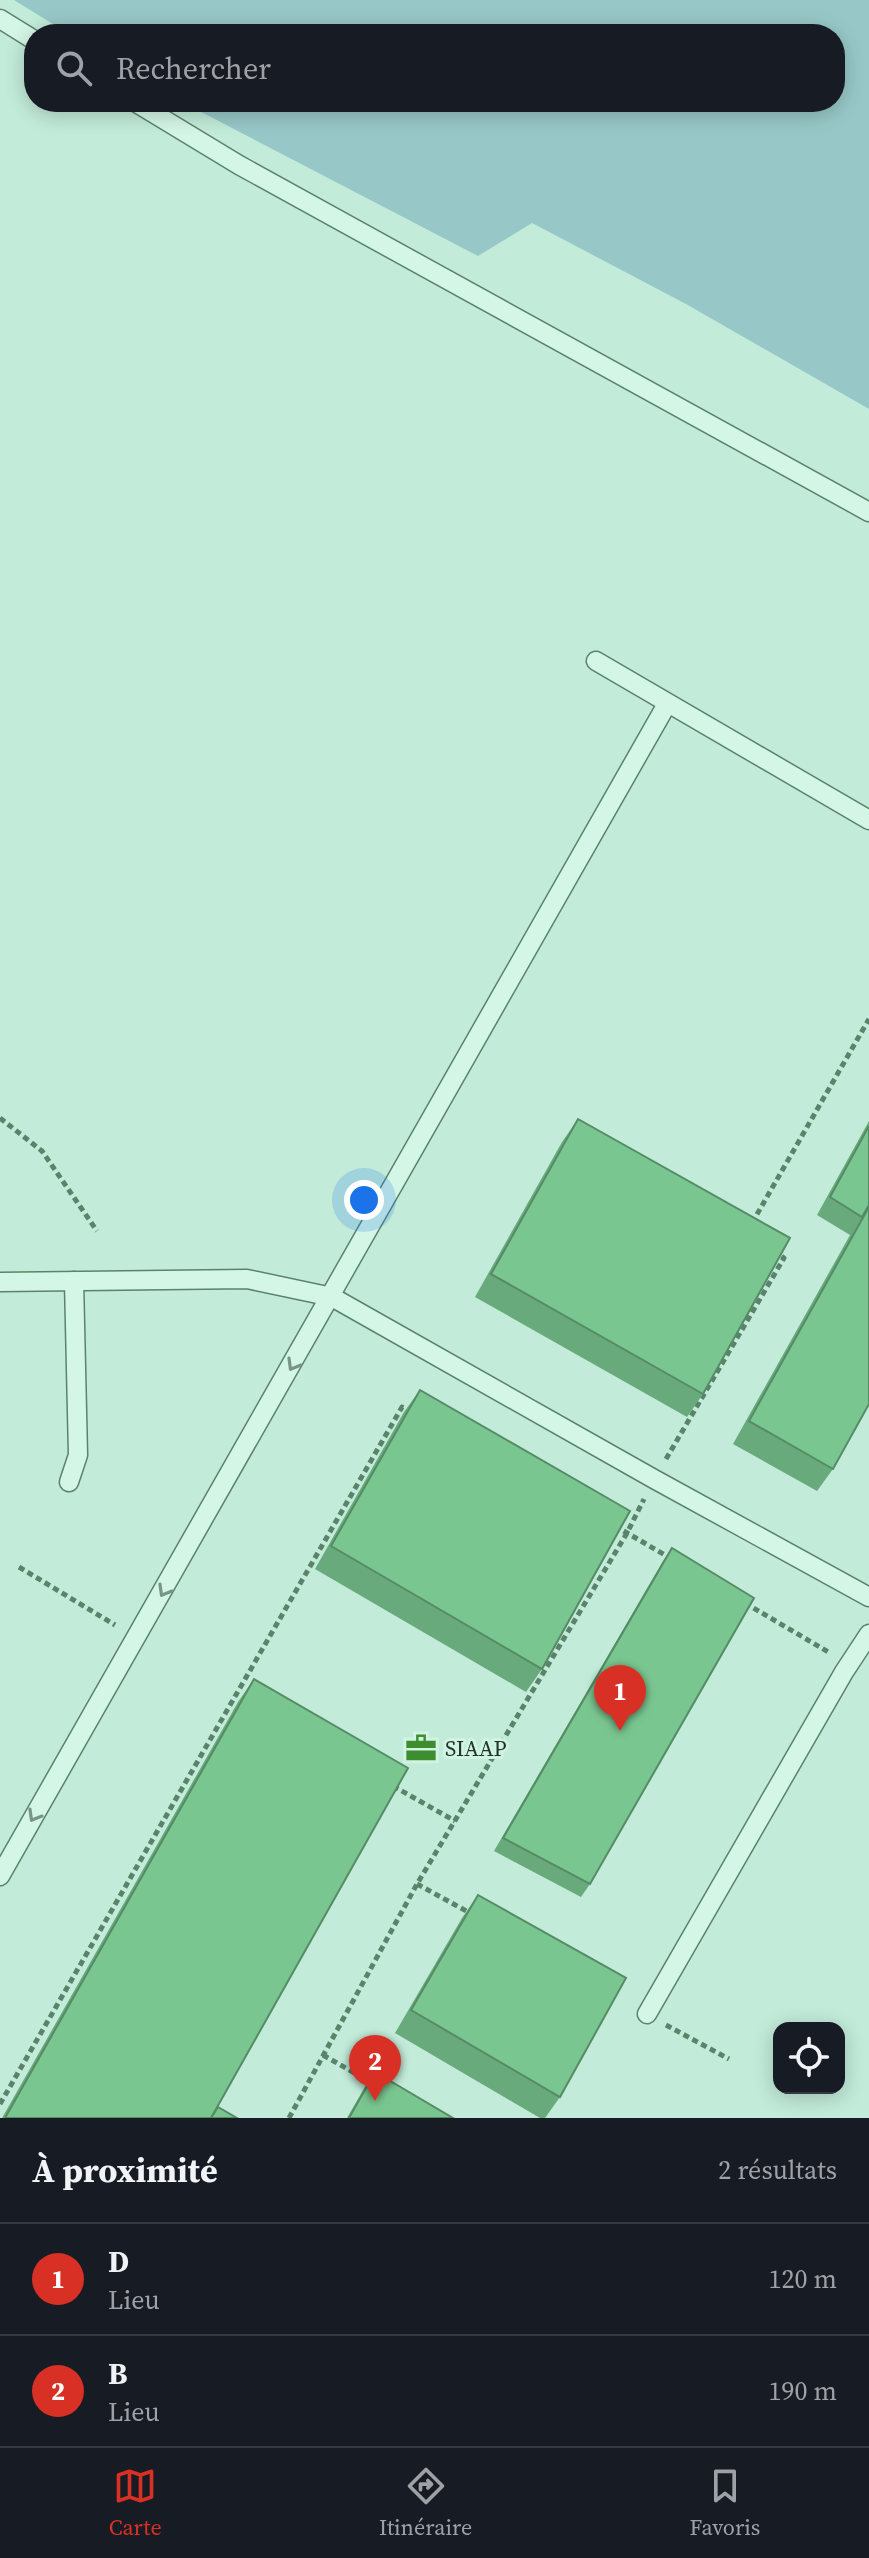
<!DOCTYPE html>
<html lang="fr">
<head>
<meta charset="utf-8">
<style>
	:root { --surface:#171b24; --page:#242831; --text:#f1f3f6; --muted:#9ea1a6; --line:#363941; --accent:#d93025 }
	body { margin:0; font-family:"Source Serif 4",serif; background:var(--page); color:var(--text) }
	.controls { position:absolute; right:24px; bottom:24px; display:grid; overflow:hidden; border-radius:16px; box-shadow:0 4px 20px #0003 }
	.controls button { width:72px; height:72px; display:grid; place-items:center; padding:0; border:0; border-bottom:2px solid var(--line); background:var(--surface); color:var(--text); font:40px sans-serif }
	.you { position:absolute; left:364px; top:1200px; width:28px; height:28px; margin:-20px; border:6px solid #fff; border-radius:50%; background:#1a73e8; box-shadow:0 0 0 12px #1a73e833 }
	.badge { display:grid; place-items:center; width:52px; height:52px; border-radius:50%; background:var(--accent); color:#fff; font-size:26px; font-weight:700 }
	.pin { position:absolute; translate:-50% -66px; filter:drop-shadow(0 2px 4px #0008) }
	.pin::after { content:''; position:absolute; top:42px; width:28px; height:24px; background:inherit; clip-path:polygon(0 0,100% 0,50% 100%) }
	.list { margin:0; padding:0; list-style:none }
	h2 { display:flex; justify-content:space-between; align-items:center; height:104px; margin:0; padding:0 32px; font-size:34px }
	h2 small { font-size:26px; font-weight:400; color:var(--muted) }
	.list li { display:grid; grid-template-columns:52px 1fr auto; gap:24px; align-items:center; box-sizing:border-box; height:112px; padding:0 32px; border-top:2px solid var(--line) }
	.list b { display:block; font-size:30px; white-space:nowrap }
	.list p { margin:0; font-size:26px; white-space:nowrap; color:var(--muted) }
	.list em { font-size:26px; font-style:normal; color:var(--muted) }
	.icon { flex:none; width:44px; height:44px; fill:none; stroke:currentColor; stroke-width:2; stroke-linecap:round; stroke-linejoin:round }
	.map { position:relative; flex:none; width:869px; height:2118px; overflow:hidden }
	.search { position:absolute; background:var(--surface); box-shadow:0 4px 20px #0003; left:24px; right:24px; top:24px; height:88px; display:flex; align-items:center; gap:20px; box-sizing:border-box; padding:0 28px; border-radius:32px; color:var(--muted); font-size:30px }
	.sheet { height:328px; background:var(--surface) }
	nav { display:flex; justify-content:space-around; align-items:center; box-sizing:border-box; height:112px; border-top:2px solid var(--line); background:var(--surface); font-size:22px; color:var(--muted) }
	nav a { display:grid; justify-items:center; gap:4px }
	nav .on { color:var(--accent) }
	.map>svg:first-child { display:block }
	.green { fill:#97c8c7 }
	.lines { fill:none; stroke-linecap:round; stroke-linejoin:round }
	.lane-casing { stroke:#5a836a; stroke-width:21 }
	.path { stroke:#5a836a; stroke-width:5; stroke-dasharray:6 4; stroke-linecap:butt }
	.lane { stroke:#d4f6e7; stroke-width:18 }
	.wall { fill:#69aa7c }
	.building { fill:#7ac690; stroke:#558b65; stroke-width:2 }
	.oneway { stroke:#799586 }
	.labels { text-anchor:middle; stroke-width:6; stroke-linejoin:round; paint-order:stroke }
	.poi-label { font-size:22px; fill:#1e3425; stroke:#d1f3e4; text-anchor:start }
</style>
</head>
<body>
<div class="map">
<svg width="869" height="2118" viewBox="0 0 869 2118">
	<rect width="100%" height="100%" fill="#c2ebd9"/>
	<!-- green -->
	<polygon class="green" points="14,0 869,0 869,409 686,304 532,223 478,256 182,102 835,102 835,34 69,34"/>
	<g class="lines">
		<defs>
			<g id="lane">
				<polyline points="0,19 34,40"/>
				<polyline points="135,102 239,165 869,512"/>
				<polyline points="596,661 869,820"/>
				<polyline points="0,1282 247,1279 332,1297 654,1479 869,1597"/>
				<polyline points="69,1482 78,1455 74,1281"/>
				<polyline points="0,1876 667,704"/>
				<polyline points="647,2014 844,1672 869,1634"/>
			</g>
		</defs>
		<!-- lane casing -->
		<use href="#lane" class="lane-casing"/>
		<!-- path -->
		<g class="path">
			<polyline points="0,1118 42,1151 97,1231"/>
			<polyline points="752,1223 869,1019"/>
			<polyline points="666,1459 784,1258 777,1253"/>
			<polyline points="615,1526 672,1559"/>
			<polyline points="19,1567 115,1625"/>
			<polyline points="745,1603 830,1653"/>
			<polyline points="393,1786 455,1821"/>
			<polyline points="417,1884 470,1913"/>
			<polyline points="666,2025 729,2059"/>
			<polyline points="323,2055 372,2083"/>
			<polyline points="0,2104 402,1407 410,1412"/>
			<polyline points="289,2118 417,1884 627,1533 644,1499"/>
		</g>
		<!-- lane -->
		<use href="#lane" class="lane"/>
	</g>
	<!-- wall -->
	<g class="wall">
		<polygon points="578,1119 703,1394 687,1417 475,1297 562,1142"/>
		<polygon points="869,1121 869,1404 833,1469 817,1491 733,1444 850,1235 817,1215"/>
		<polygon points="420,1390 542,1669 526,1692 315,1569 404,1412"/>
		<polygon points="672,1548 590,1884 581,1897 494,1851 663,1561"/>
		<polygon points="254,1679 218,2107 237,2118 2,2118 238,1702"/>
		<polygon points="478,1895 560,2097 545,2118 540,2118 395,2033 462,1918"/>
		<polygon points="375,2072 453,2118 347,2118 366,2085"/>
	</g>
	<!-- building -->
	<g class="building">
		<polygon points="578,1119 790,1238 703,1394 491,1274"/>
		<polygon points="869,1126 869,1205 862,1217 830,1197"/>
		<polygon points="869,1207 869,1404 833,1469 749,1421"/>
		<polygon points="420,1390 630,1511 542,1669 331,1546"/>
		<polygon points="672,1548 754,1598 590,1884 503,1838"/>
		<polygon points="254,1679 408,1768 211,2118 5,2118"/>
		<polygon points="478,1895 626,1978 560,2097 411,2010"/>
		<polygon points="375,2072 453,2118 349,2118"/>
		<polygon points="218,2107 237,2118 211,2118"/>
	</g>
	<!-- one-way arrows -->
	<defs><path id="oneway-chevron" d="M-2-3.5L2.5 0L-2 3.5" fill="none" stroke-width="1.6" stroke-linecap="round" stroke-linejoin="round" transform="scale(2)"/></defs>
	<g class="oneway">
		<use href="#oneway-chevron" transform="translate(293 1365) rotate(120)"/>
		<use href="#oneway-chevron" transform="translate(164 1591) rotate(120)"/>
		<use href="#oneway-chevron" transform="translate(34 1816) rotate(120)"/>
	</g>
	<!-- icons -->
	<defs>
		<symbol id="office-bare" viewBox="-9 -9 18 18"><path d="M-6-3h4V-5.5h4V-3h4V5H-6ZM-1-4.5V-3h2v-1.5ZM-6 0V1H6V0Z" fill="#3c8e2e" stroke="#d1f3e4" stroke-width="2.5" paint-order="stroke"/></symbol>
	</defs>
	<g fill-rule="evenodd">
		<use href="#office-bare" x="399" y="1726" width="44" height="44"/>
	</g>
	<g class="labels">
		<!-- poi labels -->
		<g class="poi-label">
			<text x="445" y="1756">SIAAP</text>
		</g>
	</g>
</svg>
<div class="controls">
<button><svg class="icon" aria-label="locate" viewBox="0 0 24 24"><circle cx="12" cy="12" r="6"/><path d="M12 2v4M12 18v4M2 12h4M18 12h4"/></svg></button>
</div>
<div class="you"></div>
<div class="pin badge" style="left:620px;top:1731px">1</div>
<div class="pin badge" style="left:375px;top:2101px">2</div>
<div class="search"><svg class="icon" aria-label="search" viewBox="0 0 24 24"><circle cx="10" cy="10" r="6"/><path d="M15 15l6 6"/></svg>Rechercher</div>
</div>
<section class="sheet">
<h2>À proximité<small>2 résultats</small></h2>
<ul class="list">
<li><span class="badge">1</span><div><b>D</b><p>Lieu</p></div><em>120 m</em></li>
<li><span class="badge">2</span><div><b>B</b><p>Lieu</p></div><em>190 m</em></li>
</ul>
</section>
<nav>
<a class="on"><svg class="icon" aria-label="map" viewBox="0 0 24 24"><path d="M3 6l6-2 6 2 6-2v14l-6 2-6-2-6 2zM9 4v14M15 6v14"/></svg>Carte</a>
<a><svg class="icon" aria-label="directions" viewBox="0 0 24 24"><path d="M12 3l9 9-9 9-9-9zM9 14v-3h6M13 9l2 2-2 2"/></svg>Itinéraire</a>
<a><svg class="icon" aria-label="saved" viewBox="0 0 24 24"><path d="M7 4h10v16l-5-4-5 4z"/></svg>Favoris</a>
</nav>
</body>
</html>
